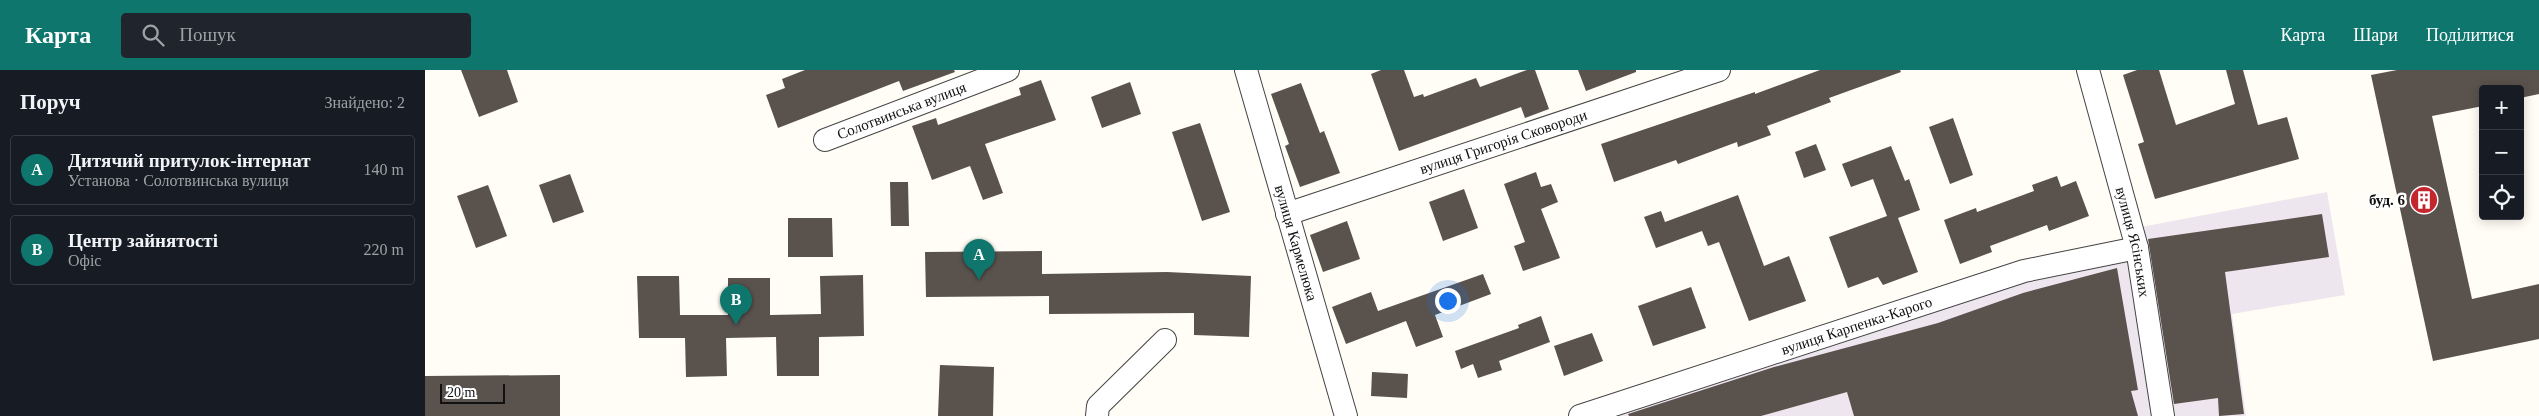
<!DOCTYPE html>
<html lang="uk">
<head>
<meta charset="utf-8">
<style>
	:root { --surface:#171b24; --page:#20242c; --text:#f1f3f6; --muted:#9ea1a6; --line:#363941; --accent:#0f766e }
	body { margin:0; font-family:"Times New Roman",serif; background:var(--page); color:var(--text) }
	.controls { position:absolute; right:15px; top:15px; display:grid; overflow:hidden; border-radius:5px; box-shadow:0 2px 12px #0003 }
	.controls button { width:45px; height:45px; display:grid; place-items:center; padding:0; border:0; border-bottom:1px solid var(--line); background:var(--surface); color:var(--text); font:25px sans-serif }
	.scale { position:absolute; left:15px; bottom:12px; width:65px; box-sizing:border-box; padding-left:5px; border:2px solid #111; border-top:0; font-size:14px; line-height:18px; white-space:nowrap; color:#111; -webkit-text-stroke:4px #fff; paint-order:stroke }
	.you { position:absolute; left:1022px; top:230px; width:18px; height:18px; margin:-12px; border:4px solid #fff; border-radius:50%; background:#1a73e8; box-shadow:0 0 0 8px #1a73e833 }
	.badge { display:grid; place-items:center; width:32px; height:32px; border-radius:50%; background:var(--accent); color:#fff; font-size:16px; font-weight:700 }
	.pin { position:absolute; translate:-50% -41px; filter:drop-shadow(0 1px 2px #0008) }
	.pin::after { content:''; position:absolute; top:26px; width:18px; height:15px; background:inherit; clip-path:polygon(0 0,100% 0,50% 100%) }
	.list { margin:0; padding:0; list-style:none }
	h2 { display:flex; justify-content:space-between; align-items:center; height:65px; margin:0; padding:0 20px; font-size:21px }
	h2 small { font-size:16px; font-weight:400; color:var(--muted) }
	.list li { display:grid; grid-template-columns:32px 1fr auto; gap:15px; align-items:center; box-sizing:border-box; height:70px; margin:0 10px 10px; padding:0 10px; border:1px solid var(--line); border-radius:5px }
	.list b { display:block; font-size:19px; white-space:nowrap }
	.list p { margin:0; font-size:16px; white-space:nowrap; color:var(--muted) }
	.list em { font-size:16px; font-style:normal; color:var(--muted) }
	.icon { flex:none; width:28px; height:28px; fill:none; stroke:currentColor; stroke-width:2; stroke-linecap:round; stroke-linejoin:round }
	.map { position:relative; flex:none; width:2114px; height:346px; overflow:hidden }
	header { display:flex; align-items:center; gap:30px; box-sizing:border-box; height:70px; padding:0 25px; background:var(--accent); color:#fff }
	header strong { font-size:24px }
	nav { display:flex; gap:28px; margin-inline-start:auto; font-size:18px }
	.search { width:350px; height:45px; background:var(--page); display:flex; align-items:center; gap:12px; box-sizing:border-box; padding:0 18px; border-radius:5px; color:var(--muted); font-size:19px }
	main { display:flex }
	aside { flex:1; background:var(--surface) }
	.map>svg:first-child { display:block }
	.industrial { fill:#eee6ef }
	.building { fill:#5a524d }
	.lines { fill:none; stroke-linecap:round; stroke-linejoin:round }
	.minor-casing { stroke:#444; stroke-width:24 }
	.minor { stroke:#fff; stroke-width:22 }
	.labels { text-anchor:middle; stroke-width:5; stroke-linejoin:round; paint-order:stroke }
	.street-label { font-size:15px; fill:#111; stroke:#fff }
	.poi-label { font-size:15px; font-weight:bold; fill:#111; stroke:#fff; text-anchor:end }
</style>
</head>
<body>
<header>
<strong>Карта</strong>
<div class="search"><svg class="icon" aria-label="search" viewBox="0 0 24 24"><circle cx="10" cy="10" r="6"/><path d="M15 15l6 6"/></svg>Пошук</div>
<nav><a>Карта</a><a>Шари</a><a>Поділитися</a></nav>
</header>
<main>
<aside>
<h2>Поруч<small>Знайдено: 2</small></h2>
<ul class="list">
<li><span class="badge">A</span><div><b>Дитячий притулок-інтернат</b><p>Установа · Солотвинська вулиця</p></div><em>140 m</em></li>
<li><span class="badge">B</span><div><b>Центр зайнятості</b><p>Офіс</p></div><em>220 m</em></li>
</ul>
</aside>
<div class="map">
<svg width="2114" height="346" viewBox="0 0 2114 346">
	<rect width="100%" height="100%" fill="#fffdf5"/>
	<!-- industrial -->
	<polygon class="industrial" points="1902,122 1920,225 1807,244 1821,346 1183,346 1605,210 1702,187 1716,157"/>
	<!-- building -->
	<g class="building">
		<polygon points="36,0 82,0 93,32 54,47"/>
		<polygon points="380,0 529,0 530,2 478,21 474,11 353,58 341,25 360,18 357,9"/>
		<polygon points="956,0 979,0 989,27 998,24 999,27 1051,8 1055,17 1102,0 1110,0 1124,39 1100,48 1096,37 974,81 946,4"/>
		<polygon points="1153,0 1211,0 1211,2 1161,21"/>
		<polygon points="1395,0 1475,0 1476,2 1404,28 1406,32 1342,56 1346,65 1313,77 1312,72 1253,94 1251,90 1189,112 1176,74 1330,22 1330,24"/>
		<polygon points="1712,0 1734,0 1751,55 1810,34 1801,0 1818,0 1833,55 1862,47 1874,89 1730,129 1713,74 1719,72 1698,5"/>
		<polygon points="1972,0 2114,0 2114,24 2095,28 2095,19 2058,19 2058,36 2007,46 2047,229 2114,214 2114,269 2008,291 1946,5"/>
		<polygon points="616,10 631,50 560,74 578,123 558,130 545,96 507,110 487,56 511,48 513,55 596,25 594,18"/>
		<polygon points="705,12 716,44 677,58 666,27"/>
		<polygon points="876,13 895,63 899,61 915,103 875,117 860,76 864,74 846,24"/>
		<polygon points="1528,48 1548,105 1525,114 1504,57"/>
		<polygon points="775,53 805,142 777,151 747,62"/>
		<polygon points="1391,74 1401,100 1379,108 1370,82"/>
		<polygon points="1466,76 1480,111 1484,109 1495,140 1473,148 1493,202 1458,215 1453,207 1423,218 1404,167 1462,146 1448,109 1426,117 1417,94"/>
		<polygon points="1111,102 1116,117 1126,114 1133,132 1116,139 1135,188 1098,201 1089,176 1100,172 1079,114"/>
		<polygon points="145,104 159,142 128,153 114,115"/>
		<polygon points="1632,106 1636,117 1651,111 1664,146 1624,161 1622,155 1565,176 1567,182 1535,194 1519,150 1551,138 1552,142 1609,121 1607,115"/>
		<polygon points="465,112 483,112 484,156 466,156"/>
		<polygon points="63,115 82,166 51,178 32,126"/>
		<polygon points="1039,119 1053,158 1018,171 1004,132"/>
		<polygon points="1313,125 1339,196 1364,186 1381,231 1324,251 1294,172 1283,176 1277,161 1231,178 1219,147 1236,141 1240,152"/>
		<polygon points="1897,144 1904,187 1800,202 1819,344 1794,346 1793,328 1749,334 1723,169"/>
		<polygon points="363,148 407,148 408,187 363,187"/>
		<polygon points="922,151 935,189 898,202 885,165"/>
		<polygon points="617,181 617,204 742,202 826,206 824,267 769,265 769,243 624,244 624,226 501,227 500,182"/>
		<polygon points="1692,198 1713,320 1706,321 1713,346 1429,346 1422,322 1336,346 1204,346 1203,344 1349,297 1513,253 1598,223"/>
		<polygon points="1058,204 1066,224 1010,245 1018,267 991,277 981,251 921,274 907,237 946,222 953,241"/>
		<polygon points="438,205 439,266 394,267 394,306 352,306 351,267 301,268 302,306 261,307 260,268 214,268 212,206 254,206 255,245 303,245 303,208 345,208 345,245 396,244 395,206"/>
		<polygon points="1266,217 1281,258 1228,276 1213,236"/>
		<polygon points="1116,246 1125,272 1074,291 1077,300 1053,308 1048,294 1036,299 1030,281 1094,258 1093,255"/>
		<polygon points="1167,263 1178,291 1139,306 1129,276"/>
		<polygon points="515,295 569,297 568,346 513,346"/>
		<polygon points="947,302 983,304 982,328 946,326"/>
		<polygon points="135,305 135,346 0,346 0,306"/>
	</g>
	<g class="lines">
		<defs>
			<g id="minor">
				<path id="s1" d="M821 0 921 346"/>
				<path id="s2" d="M1663 0 1712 178 1738 346"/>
				<path id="s3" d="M400 70 583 0"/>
				<path id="s4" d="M862 144 1294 0"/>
				<polyline points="672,346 673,336 740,270"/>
				<path id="s5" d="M1155 346 1599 201 1712 178"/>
			</g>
		</defs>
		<!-- minor casing -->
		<use href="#minor" class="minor-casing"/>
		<!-- minor -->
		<use href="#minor" class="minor"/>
	</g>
	<!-- icons -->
	<defs>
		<symbol id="building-disc" viewBox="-11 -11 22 22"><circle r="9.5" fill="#c4262e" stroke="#fff"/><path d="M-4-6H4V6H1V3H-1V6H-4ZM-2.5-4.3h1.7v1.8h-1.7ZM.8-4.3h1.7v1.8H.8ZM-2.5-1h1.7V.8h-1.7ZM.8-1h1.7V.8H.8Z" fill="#fff"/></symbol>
	</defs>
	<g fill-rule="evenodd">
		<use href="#building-disc" x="1983" y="114" width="32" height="32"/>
	</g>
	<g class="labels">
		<!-- street labels -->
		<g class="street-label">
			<text dy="5" stroke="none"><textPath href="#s3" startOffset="82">Солотвинська вулиця</textPath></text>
			<text dy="5" stroke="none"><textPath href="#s4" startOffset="228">вулиця Григорія Сковороди</textPath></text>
			<text dy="5" stroke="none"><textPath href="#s2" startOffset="178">вулиця Ясінських</textPath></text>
			<text dy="5" stroke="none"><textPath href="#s1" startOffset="180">вулиця Кармелюка</textPath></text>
			<text dy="5" stroke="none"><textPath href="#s5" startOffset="291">вулиця Карпенка-Карого</textPath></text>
		</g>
		<!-- poi labels -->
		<g class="poi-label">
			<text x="1980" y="135">буд. 6</text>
		</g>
	</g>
</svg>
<div class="controls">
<button>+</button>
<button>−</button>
<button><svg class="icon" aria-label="locate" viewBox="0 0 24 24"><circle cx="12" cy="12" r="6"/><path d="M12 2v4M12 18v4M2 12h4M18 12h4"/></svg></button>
</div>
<div class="scale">20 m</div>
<div class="you"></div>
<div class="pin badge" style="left:554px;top:210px">A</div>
<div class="pin badge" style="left:311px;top:255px">B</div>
</div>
</main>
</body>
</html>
